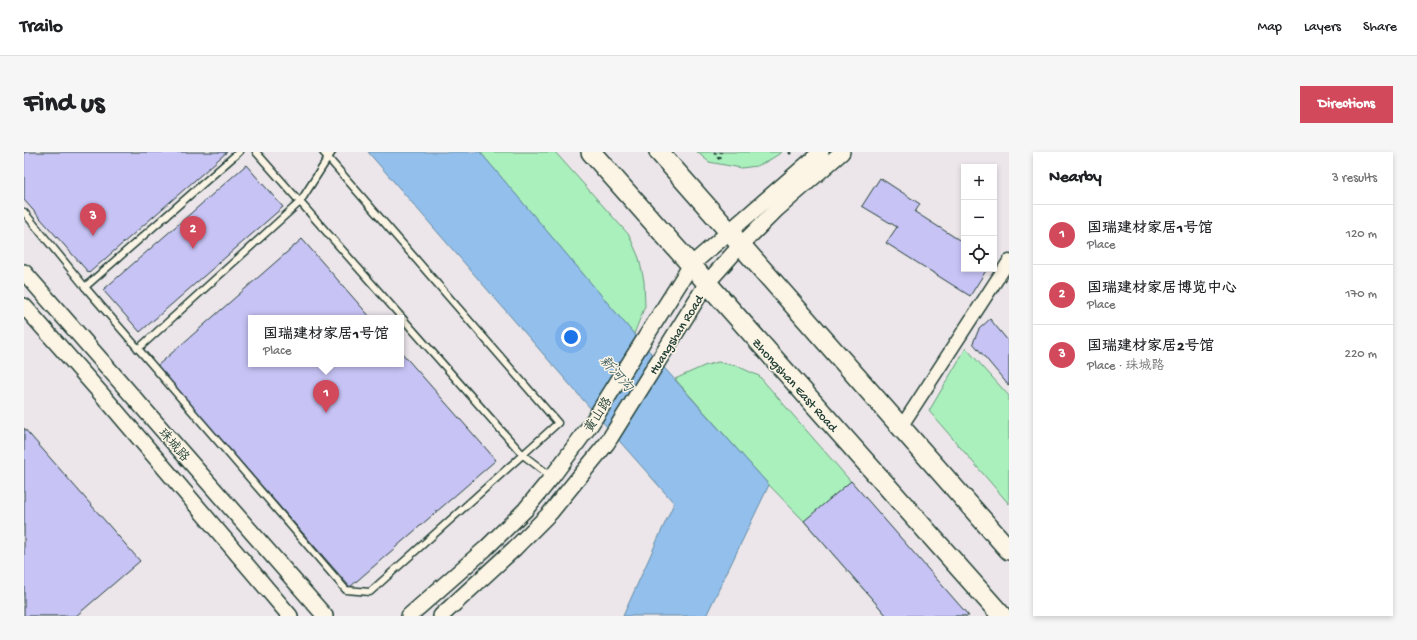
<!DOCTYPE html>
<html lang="en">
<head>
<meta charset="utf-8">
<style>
	:root { --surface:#fff; --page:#f6f6f6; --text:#202124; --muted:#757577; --line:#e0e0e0; --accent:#d1495b }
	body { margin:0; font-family:"Gochi Hand","LXGW WenKai TC",sans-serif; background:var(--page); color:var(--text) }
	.controls { position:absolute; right:12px; top:12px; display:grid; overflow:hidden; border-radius:0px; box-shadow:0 2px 6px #0003 }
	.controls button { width:36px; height:36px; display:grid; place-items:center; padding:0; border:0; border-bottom:1px solid var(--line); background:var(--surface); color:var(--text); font:20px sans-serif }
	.you { position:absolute; left:547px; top:185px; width:14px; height:14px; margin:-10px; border:3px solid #fff; border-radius:50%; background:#1a73e8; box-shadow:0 0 0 6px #1a73e833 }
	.badge { display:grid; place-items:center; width:26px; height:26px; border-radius:50%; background:var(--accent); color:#fff; font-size:13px; font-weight:700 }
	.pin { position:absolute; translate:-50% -33px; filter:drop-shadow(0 1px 2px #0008) }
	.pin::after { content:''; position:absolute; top:21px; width:14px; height:12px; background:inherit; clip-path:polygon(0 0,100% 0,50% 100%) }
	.popup { position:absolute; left:224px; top:163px; width:156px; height:52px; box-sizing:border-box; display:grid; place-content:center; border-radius:0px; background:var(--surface); filter:drop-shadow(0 1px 3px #0005); font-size:13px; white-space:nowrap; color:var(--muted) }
	.popup b { font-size:15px; color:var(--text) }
	.popup::after { content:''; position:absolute; left:50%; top:100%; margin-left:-8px; border:8px solid transparent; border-top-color:var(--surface) }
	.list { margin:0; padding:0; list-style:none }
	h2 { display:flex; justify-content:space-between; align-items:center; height:52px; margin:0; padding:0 16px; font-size:17px }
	h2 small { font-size:13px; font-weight:400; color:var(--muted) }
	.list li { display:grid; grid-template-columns:26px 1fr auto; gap:12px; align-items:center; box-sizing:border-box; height:60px; padding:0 16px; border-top:1px solid var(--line) }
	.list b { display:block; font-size:15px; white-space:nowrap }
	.list p { margin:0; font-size:13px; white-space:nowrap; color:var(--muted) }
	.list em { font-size:13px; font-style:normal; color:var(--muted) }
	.icon { flex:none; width:22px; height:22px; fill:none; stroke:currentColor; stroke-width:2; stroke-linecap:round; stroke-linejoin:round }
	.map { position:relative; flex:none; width:985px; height:464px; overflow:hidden; border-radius:0px }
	header { display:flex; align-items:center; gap:24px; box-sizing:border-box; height:56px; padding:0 20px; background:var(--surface); border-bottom:1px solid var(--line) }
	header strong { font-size:19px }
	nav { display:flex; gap:22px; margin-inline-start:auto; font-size:14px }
	.intro { display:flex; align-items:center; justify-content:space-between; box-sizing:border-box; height:96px; padding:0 24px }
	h1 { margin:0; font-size:28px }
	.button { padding:10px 18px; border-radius:0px; background:var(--accent); color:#fff; font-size:14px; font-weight:700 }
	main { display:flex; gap:24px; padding:0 24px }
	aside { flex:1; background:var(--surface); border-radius:0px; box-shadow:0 2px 6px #0003 }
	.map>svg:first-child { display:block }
	.green { fill:#aaf0bd; stroke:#649678 }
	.water { fill:#92bfec; stroke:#648ba2 }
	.building { fill:#c7c3f5; stroke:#1f3d34 }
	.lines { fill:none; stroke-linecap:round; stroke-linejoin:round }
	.service-casing { stroke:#1f3d34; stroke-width:9 }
	.minor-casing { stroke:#1f3d34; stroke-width:15 }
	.tertiary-casing { stroke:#1f3d34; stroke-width:18 }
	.primary-casing { stroke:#1f3d34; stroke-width:22 }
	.path { stroke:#1f3d34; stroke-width:2.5; stroke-dasharray:3 3; stroke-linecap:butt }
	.service { stroke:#fcf5e5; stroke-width:6 }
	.minor { stroke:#fcf5e5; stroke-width:12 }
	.tertiary { stroke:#fcf5e5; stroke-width:15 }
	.primary { stroke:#fcf5e5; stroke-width:19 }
	.labels { text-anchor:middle; stroke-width:3; stroke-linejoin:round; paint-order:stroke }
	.street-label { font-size:13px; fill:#1f3d34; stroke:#fcf5e5 }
	.water-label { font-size:14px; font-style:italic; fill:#3c5e62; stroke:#fcf5e5 }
</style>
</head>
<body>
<header>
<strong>Trailo</strong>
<nav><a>Map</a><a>Layers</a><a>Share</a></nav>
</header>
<div class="intro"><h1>Find us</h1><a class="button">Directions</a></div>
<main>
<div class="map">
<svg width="985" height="464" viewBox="0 0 985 464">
	<rect width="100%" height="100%" fill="#ece6ea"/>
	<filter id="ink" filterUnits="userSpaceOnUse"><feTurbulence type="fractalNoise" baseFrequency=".025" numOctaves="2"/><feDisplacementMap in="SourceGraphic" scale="8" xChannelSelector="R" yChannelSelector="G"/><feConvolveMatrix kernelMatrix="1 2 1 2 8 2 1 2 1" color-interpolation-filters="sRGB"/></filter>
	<g filter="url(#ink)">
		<!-- green -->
		<g class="green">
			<polygon points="456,0 531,0 605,83 615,106 620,129 621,154 610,182"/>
			<polygon points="673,0 758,0 744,9 733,14 717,16 685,10"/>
			<polygon points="942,196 985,244 985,352 905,259"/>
			<polygon points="694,210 713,214 735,224 944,464 863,464 780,369 745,333 651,227 680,214"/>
		</g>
		<!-- water -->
		<polygon class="water" points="344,0 456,0 610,182 745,333 682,464 599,464 650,351 560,249"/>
		<!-- building -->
		<g class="building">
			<polygon points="0,0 203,0 65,121 0,48"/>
			<polygon points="222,13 259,55 116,180 79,138"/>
			<polygon points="856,26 896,52 891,60 940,91 940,117 963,117 946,144 862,91 873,75 838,54"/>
			<polygon points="278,87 347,166 227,166 227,212 377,212 377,200 472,308 326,435 133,214"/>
			<polygon points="966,167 985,190 985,234 949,191 955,177"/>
			<polygon points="0,276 116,409 52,464 0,464"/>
			<polygon points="827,329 945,464 863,464 780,369"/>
		</g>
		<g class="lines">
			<defs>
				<g id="service">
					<polyline points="232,0 499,303 528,325"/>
					<polyline points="0,60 61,135 322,438 346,440 534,271 299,0"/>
					<polyline points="61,135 215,0"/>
					<polyline points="114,197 276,50 308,0"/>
				</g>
				<polyline id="minor" points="877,275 985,109"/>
				<g id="tertiary">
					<polyline points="0,120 301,464"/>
					<polyline points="0,154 87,253 266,464"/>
					<polyline points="385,464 461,397 501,358 528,325 567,272 667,113 797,0"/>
					<polyline points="417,464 491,396 526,361 583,291 683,131 716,94 753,57 818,0"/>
				</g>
				<g id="primary">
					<polyline points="567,0 978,464"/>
					<polyline points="635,0 985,398"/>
				</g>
			</defs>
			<!-- service casing -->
			<use href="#service" class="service-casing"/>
			<!-- minor casing -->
			<use href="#minor" class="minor-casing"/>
			<!-- tertiary casing -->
			<use href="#tertiary" class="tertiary-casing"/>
			<!-- primary casing -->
			<use href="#primary" class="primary-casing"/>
			<!-- path -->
			<g class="path">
				<polyline points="690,0 696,8"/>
				<polyline points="765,0 767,2"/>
				<polyline points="696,7 697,0"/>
			</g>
			<!-- service -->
			<use href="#service" class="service"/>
			<!-- minor -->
			<use href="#minor" class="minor"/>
			<!-- tertiary -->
			<use href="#tertiary" class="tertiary"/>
			<!-- primary -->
			<use href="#primary" class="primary"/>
		</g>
	</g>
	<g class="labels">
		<!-- street labels -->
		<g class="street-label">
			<text transform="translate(651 182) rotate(-58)" y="5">Huangshan Road</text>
			<text transform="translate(772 232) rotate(48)" y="5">Zhongshan East Road</text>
			<text transform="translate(573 262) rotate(-57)" y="5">黄山路</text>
			<text transform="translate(151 292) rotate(49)" y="5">珠城路</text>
		</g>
		<!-- water labels -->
		<g class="water-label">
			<text transform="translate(593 221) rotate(49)" y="5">新河沟</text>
		</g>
	</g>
</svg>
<div class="controls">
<button>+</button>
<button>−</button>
<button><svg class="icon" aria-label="locate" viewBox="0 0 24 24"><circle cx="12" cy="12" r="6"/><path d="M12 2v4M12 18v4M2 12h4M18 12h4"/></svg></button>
</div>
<div class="you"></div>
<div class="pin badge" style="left:302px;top:261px">1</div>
<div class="popup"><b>国瑞建材家居1号馆</b>Place</div>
<div class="pin badge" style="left:169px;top:97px">2</div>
<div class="pin badge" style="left:69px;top:84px">3</div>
</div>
<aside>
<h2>Nearby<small>3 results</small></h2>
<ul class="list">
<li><span class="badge">1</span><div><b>国瑞建材家居1号馆</b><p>Place</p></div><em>120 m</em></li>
<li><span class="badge">2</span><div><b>国瑞建材家居博览中心</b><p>Place</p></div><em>170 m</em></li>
<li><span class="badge">3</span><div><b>国瑞建材家居2号馆</b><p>Place · 珠城路</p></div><em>220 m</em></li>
</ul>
</aside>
</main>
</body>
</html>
